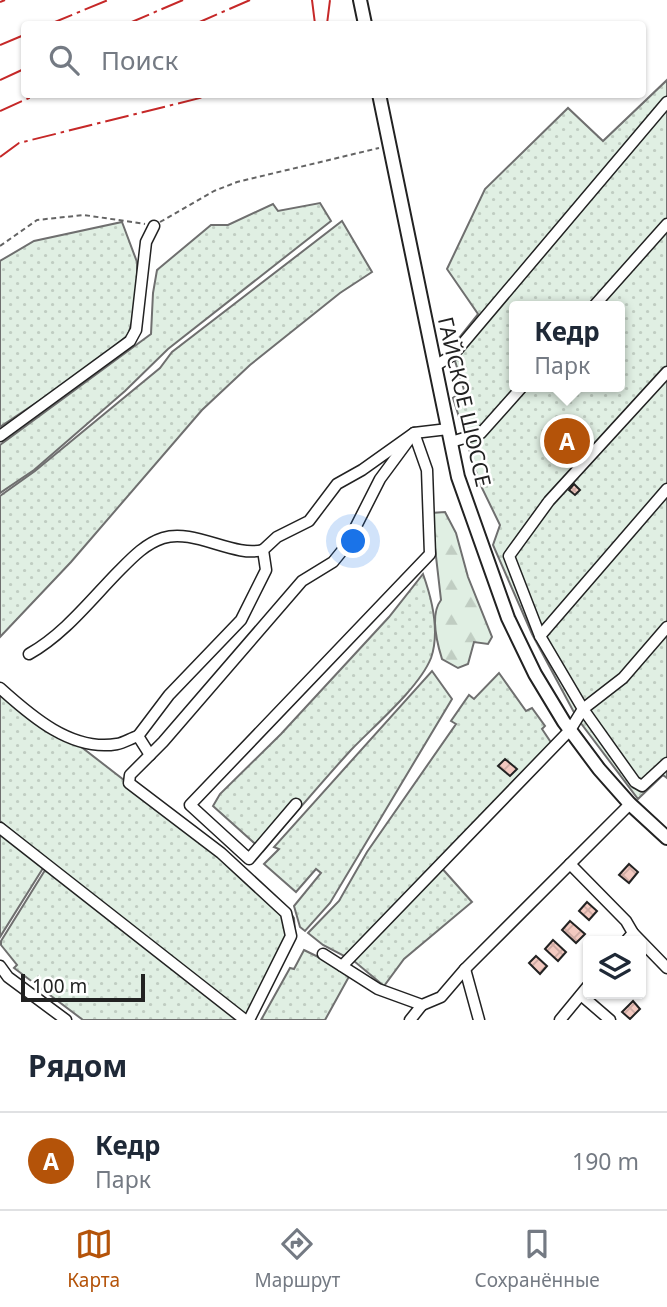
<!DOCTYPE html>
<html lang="ru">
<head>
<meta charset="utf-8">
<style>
	:root { --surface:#fff; --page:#f6f6f7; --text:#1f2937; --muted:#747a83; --line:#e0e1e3; --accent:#b45309 }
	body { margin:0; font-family:"Noto Sans",sans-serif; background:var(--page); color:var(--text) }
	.controls { position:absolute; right:21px; bottom:21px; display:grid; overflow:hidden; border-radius:7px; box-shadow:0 2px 5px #0004 }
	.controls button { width:63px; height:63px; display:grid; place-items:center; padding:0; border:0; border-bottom:2px solid var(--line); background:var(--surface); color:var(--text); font:35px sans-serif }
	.scale { position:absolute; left:21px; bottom:18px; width:124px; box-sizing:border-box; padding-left:7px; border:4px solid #222; border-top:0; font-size:19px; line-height:24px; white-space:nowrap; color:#222; -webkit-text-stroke:5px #fff; paint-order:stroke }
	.you { position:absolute; left:354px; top:542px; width:24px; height:24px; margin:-18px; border:5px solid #fff; border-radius:50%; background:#1a73e8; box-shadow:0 0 0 10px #1a73e833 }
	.badge { display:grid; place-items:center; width:46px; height:46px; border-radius:50%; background:var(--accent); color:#fff; font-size:23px; font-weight:700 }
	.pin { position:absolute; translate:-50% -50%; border:4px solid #fff; box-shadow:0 2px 7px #0006 }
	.popup { position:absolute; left:509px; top:301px; width:116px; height:91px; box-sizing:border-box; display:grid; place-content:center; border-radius:7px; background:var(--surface); filter:drop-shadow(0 2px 5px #0005); font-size:23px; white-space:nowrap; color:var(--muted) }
	.popup b { font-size:26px; color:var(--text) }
	.popup::after { content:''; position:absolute; left:50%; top:100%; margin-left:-14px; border:14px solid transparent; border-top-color:var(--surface) }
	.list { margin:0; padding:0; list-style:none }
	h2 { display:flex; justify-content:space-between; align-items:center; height:91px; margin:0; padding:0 28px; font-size:30px }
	h2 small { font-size:23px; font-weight:400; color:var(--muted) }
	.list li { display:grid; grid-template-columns:46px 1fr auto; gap:21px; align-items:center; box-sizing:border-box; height:98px; padding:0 28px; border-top:2px solid var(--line) }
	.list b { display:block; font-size:26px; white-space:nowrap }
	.list p { margin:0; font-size:23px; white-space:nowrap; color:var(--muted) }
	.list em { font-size:23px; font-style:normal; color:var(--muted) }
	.icon { flex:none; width:38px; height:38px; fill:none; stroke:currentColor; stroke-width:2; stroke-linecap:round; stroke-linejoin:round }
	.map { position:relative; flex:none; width:667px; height:1020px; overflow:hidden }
	.search { position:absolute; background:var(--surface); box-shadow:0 2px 5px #0004; left:21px; right:21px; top:21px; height:77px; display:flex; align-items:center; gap:18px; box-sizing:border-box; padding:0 24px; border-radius:7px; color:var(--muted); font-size:26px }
	.sheet { height:189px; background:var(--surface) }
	nav { display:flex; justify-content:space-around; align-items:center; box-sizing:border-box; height:98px; border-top:2px solid var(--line); background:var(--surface); font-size:19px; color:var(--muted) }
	nav a { display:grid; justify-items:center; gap:4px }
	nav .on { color:var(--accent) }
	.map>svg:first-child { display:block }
	.forest { fill:url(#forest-firs); stroke:#6f6f6f; stroke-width:2 }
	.garden { fill:url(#garden-dots); stroke:#6f6f6f; stroke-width:2; fill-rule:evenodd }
	.building { fill:url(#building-cross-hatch); stroke:#222; stroke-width:2 }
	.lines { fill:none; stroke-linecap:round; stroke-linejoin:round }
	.minor-casing { stroke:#222; stroke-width:13 }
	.major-casing { stroke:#222; stroke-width:16 }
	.path { stroke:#646464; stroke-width:2; stroke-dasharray:5 3.5; stroke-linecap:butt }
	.minor { stroke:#fff; stroke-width:10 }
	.major { stroke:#fff; stroke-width:12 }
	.power { stroke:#c62828; stroke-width:2; stroke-dasharray:24 5 3.5 5; stroke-linecap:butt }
	.labels { text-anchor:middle; stroke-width:5; stroke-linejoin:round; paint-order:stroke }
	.street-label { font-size:21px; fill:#222; stroke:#fff }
</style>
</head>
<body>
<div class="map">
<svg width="667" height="1020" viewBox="0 0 667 1020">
	<defs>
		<pattern id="forest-firs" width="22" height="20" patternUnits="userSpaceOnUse" patternTransform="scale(1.75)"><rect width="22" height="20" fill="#e0efe3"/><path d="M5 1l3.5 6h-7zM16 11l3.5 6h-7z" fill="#c0cdc2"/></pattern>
		<pattern id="garden-dots" width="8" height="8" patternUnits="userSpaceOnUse" patternTransform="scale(1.75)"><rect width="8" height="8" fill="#e0efe3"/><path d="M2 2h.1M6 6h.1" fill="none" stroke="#c0cdc2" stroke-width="1.8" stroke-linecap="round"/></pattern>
		<pattern id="building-cross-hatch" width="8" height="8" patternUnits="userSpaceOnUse" patternTransform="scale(1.75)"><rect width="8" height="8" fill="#f3c9c0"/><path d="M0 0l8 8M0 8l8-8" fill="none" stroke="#d0aca5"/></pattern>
	</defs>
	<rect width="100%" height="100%" fill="#fff"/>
	<!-- forest -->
	<path class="forest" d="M445 512 456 533 468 577 492 637 488 644 474 642 468 664 458 668 442 659C437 643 430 614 441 600L431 513Z"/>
	<!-- garden -->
	<g class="garden">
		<path d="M667 80V778L663 775 638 799 577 718 532 634 493 545 500 525 480 484 453 398 464 390 451 348 478 314 447 269 485 189 568 108 603 141ZM514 306H620V387H514Z"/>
		<polygon points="320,203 331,221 168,349 125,391 34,470 0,493 0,445 151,334 153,293 157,270 211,225 228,225 273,204 278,211"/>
		<polygon points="342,221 372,272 340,293 250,365 202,410 71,562 0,637 0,496 35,471 160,368 172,352"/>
		<polygon points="122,222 137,262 137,305 128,335 90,367 0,427 0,261 34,241"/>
		<path d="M423 574C432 599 440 632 431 658 419 688 374 726 351 750 321 783 292 817 263 851L213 806 220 794 281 734 389 617Z"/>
		<polygon points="432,671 452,699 330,903 305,931 300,927 294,906 321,873 316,869 296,892 264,864 279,849 274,847"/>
		<polygon points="499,673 526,711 532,708 545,726 542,729 552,744 439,865 472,902 404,959 384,986 354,961 323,945 308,933 339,901 367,852 456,724 451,721 469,695 474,699"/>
		<polygon points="0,684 284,904 294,918 295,935 250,1018 205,987 0,821"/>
		<polygon points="0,828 45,865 0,937"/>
		<polygon points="47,867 238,1020 83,1020 14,968 17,965 1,945 1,941"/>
		<polygon points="304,950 351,973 325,1020 261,1020 290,968 294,969"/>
	</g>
	<!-- building -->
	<g class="building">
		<polygon points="574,484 580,490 575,495 569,490"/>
		<polygon points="505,759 517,769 510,776 498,766"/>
		<polygon points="629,864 638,872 629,883 619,875"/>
		<polygon points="587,902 597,911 589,920 579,911"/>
		<polygon points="570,921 585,934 576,943 562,930"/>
		<polygon points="553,940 566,952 558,961 545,949"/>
		<polygon points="536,956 547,966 540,974 529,963"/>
		<polygon points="633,1001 640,1009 630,1019 622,1012"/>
	</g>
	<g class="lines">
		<defs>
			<g id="minor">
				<polyline points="594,306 667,224"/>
				<polyline points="435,366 453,355 667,102"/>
				<polyline points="0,436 130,341 136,330 146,242 154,226"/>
				<polyline points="451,442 481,433 522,387"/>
				<polyline points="667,627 623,678 583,709 635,782 642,786 667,763"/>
				<polyline points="540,636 667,489"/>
				<path d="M29 654C63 635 89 602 116 574 130 560 144 544 163 538 194 528 234 558 263 550"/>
				<path d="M0 688C31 716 72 752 117 744 124 743 131 738 138 736"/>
				<polyline points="150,755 138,736 169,695 241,620 266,570 263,550 277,537 309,521 337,484 362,470 414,433 427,470 430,554 190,805 249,859 296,804"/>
				<polyline points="0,828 245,1020"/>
				<polyline points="570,864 626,921 633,933 667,968"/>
				<polyline points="626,941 633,933"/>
				<polyline points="323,954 378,989 422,1005 441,997 465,969 630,804"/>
				<polyline points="0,966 8,977 66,1020"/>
				<polyline points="342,966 570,730 583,709 540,636 509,556 549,501 667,372"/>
				<polyline points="465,969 479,1020"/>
				<polyline points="581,995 610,1020"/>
				<polyline points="249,1020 291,936 286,913 221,853 129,783 130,775 163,742 302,581 333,562 346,546 380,479 414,433 448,429"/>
				<polyline points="410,1020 422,1005"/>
				<polyline points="560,1020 588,986"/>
			</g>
			<g id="major">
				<polyline points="360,0 365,24"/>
				<polyline points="379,94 458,477 508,618 535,674 564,722 599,769 630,804 667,838"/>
			</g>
		</defs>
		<!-- minor casing -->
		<use href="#minor" class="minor-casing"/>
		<!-- major casing -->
		<use href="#major" class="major-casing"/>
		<!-- path -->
		<g class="path">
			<polyline points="160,222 214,191 237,182 379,148"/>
			<polyline points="0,246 37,220 84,215 145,224"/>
		</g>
		<!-- minor -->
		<use href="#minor" class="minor"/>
		<!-- major -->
		<use href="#major" class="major"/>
		<!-- power -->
		<g class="power">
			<polyline points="312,0 315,24"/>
			<polyline points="0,2 5,0"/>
			<polyline points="50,24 108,0"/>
			<polyline points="127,24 183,0"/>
			<polyline points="195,24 250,0"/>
			<polyline points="327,24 330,0"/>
			<polyline points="0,45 24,35"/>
			<polyline points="0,80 24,69"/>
			<polyline points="0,111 38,94"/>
			<polyline points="0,157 19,143 216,94"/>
		</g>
	</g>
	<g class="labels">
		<!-- street labels -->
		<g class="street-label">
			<text transform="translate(464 402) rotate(77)" y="7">ГАЙСКОЕ ШОССЕ</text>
		</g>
	</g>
</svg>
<div class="controls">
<button><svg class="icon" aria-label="layers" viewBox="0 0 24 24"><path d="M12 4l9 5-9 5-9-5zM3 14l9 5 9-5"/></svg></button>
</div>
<div class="scale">100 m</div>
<div class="you"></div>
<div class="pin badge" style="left:567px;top:441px">A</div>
<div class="popup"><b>Кедр</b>Парк</div>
<div class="search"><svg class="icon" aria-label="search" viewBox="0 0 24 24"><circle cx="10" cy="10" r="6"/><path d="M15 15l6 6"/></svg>Поиск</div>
</div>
<section class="sheet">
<h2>Рядом<small></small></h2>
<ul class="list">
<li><span class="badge">A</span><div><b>Кедр</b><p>Парк</p></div><em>190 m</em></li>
</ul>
</section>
<nav>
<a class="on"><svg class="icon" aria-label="map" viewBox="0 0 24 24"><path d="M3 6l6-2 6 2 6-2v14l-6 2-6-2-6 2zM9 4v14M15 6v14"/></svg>Карта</a>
<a><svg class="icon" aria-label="directions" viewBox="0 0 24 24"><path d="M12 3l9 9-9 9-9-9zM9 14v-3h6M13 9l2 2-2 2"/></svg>Маршрут</a>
<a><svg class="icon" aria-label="saved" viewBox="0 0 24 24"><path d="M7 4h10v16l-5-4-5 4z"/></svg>Сохранённые</a>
</nav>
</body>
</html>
